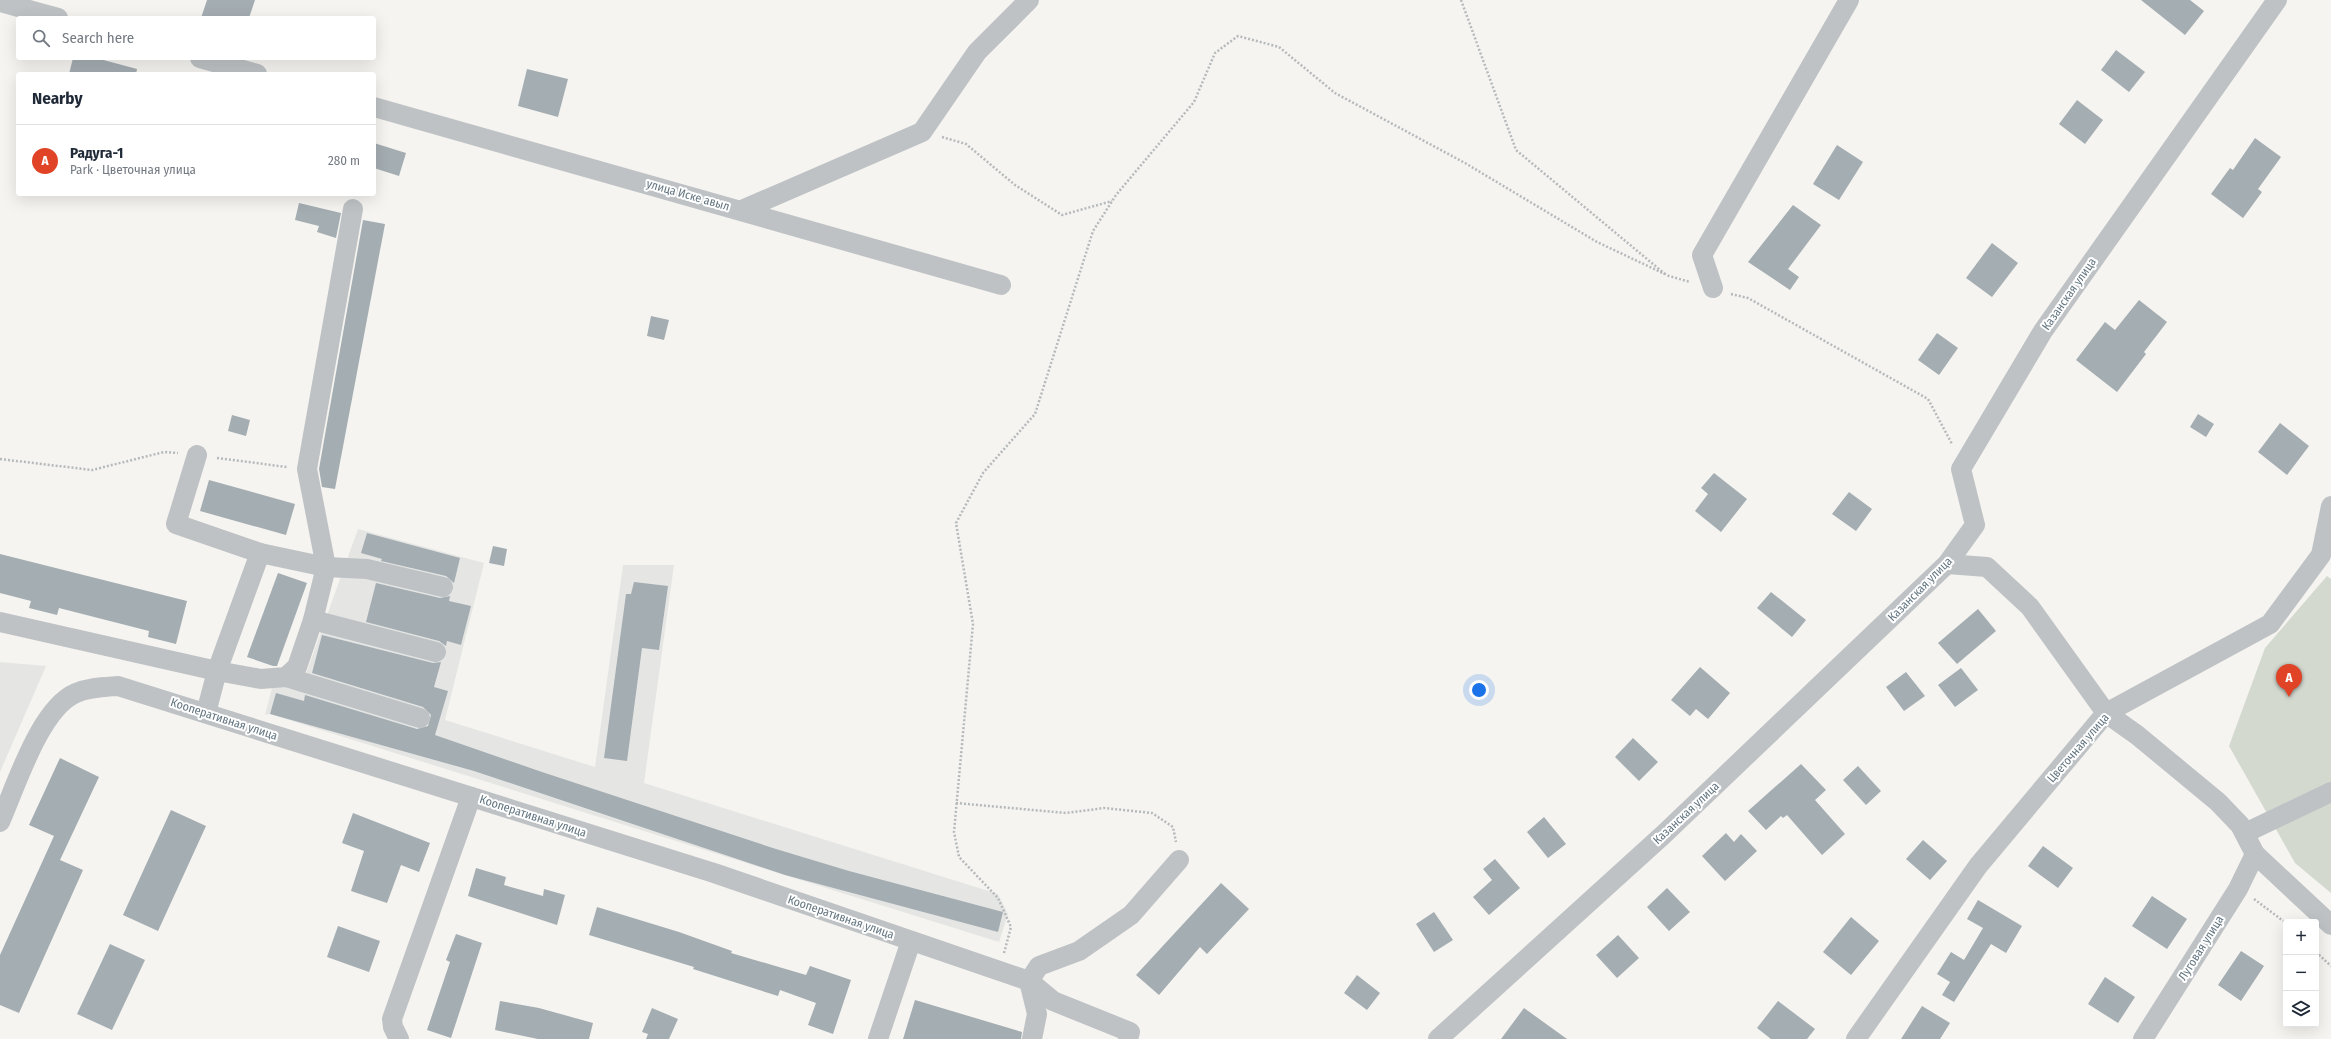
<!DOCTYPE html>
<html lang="en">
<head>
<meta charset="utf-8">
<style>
	:root { --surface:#fff; --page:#f2f2f3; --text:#1f2937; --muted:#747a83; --line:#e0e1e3; --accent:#e04325 }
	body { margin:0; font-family:"Fira Sans Condensed",sans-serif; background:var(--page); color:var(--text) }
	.controls { position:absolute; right:12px; bottom:12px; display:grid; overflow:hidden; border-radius:4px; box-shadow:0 4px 16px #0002 }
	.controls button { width:36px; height:36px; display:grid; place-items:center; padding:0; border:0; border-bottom:1px solid var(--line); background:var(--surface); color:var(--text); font:20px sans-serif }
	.you { position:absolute; left:1479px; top:690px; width:14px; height:14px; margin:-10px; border:3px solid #fff; border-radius:50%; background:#1a73e8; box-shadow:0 0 0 6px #1a73e833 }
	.badge { display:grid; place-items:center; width:26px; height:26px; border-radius:50%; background:var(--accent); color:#fff; font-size:13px; font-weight:700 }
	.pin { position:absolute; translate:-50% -33px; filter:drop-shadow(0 1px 2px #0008) }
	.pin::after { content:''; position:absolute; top:21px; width:14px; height:12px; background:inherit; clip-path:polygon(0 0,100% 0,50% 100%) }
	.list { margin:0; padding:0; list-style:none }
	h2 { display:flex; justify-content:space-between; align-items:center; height:52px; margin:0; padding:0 16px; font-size:17px }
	h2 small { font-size:13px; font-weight:400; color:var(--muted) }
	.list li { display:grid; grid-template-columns:26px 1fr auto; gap:12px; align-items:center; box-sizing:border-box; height:72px; padding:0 16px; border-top:1px solid var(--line) }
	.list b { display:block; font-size:15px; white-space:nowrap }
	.list p { margin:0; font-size:13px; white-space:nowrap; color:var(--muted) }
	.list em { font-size:13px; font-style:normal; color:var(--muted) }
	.icon { flex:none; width:22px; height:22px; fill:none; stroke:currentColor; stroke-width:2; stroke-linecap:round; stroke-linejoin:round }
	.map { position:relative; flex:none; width:2331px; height:1039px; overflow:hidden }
	.search { position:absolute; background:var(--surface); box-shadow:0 4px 16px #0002; left:16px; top:16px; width:360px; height:44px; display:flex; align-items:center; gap:10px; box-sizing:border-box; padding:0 14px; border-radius:4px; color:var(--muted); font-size:15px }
	.panel { position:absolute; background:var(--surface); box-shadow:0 4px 16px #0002; left:16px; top:72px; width:360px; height:124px; border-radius:4px }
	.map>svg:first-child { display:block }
	.built { fill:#e5e6e4 }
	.green { fill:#d4d9d0 }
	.building { fill:#a4adb2 }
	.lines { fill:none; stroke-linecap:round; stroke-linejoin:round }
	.path { stroke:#b6b9bb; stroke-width:2.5; stroke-dasharray:2 2; stroke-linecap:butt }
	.minor { stroke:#bec2c5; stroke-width:20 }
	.labels { text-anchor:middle; stroke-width:4; stroke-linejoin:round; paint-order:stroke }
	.street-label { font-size:12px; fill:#647681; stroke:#fff }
</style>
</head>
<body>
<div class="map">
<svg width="2331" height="1039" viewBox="0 0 2331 1039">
	<rect width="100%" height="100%" fill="#f5f4f0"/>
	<!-- built -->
	<g class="built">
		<polygon points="358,529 484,563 445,720 595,767 623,565 674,565 644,783 998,894 1008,914 999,942 270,714 265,715 274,680 304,679"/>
		<polygon points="0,662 46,666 0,772"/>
	</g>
	<!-- green -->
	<polygon class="green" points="2327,576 2331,579 2331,893 2295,863 2229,746 2265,648"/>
	<!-- building -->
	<g class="building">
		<polygon points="207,0 255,0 249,18 201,18"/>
		<polygon points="2141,0 2190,0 2204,11 2185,35"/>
		<polygon points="2116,50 2145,72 2129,92 2101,70"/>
		<polygon points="73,58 96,58 137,69 136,74 69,74"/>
		<polygon points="527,69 568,79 558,117 518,106"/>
		<polygon points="2077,100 2103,120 2085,144 2059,124"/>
		<polygon points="2255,138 2281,157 2258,189 2262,192 2243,218 2211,194 2230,168 2233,170"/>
		<polygon points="374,143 406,153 399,176 374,168"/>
		<polygon points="1837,145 1863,162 1839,200 1813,184"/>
		<polygon points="299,203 341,213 336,238 317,232 319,226 295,220"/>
		<polygon points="1793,205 1821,225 1788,269 1799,277 1790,290 1748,262"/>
		<polygon points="363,220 385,224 335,489 322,487 319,469"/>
		<polygon points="1992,243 2018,263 1992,297 1966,278"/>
		<polygon points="2139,300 2167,322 2144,352 2146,354 2117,392 2076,360 2105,322 2115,330"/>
		<polygon points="651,316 669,320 664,340 647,336"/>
		<polygon points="1937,333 1958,348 1939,375 1918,360"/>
		<polygon points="2198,414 2214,424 2206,437 2190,427"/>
		<polygon points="232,415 250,420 246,436 228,431"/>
		<polygon points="2280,423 2309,446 2287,475 2258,452"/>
		<polygon points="1714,473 1747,499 1721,532 1695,511 1708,494 1701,488"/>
		<polygon points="209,480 295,504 286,535 200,511"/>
		<polygon points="1849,492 1872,509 1856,531 1832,514"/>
		<polygon points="367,533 460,558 454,583 446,576 381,561 382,559 361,553"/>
		<polygon points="493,546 507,549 504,566 489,563"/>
		<polygon points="0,554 187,601 176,644 148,637 149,631 59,608 57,615 29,608 31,601 0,593"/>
		<polygon points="278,573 307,583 277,666 273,666 247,657"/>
		<polygon points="634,582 668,586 659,650 642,648 627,761 604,758 626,594 631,594"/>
		<polygon points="376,583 440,598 450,596 449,601 471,606 461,645 447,641 446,646 439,641 366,622"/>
		<polygon points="1771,592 1806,620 1792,637 1757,608"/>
		<polygon points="1978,609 1996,631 1957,664 1938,643"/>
		<polygon points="322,635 433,663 441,662 434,687 448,691 435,735 542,772 776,849 849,871 1003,912 998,932 785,875 474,771 270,714 276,693 304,701 305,695 417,729 428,726 431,715 423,707 312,673"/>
		<polygon points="1700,667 1730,693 1708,719 1696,709 1690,716 1671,700"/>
		<polygon points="1961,668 1978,690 1955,707 1938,685"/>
		<polygon points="1906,672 1925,696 1904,711 1886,687"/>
		<polygon points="1633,738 1658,762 1639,781 1615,757"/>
		<polygon points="60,758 99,777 60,860 83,870 19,1013 0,1005 0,955 54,836 29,825"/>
		<polygon points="1801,764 1826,790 1815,800 1845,834 1822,855 1787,815 1783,818 1781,816 1766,830 1748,811"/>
		<polygon points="1858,766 1881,791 1866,805 1843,780"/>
		<polygon points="171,810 206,826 158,931 123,915"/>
		<polygon points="353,813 430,843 419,872 401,865 387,903 351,891 364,851 342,843"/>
		<polygon points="1544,817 1566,844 1548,858 1527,832"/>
		<polygon points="1726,833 1734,842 1741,834 1757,851 1725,881 1702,856"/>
		<polygon points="1923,840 1947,861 1930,880 1906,859"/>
		<polygon points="2043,846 2073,868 2058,888 2028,866"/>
		<polygon points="1495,859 1520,888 1489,915 1473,897 1492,880 1483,869"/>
		<polygon points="476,868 506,877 504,885 543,896 544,889 565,895 557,925 468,896"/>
		<polygon points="1221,883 1249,909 1207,954 1200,947 1159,995 1136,975"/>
		<polygon points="1667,888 1690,912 1669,931 1647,907"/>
		<polygon points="2152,896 2187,919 2167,949 2132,926"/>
		<polygon points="1978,900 2022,926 2006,953 1991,944 1954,1002 1942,995 1950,982 1937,974 1951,952 1964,960 1983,928 1967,919"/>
		<polygon points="597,907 679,932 732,951 731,953 806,975 810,966 851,980 833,1034 808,1025 816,1003 780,990 778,996 693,969 694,967 589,935"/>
		<polygon points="1434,912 1453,940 1434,952 1416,924"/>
		<polygon points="1851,917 1879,941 1851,975 1823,952"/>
		<polygon points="338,926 380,941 369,972 327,957"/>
		<polygon points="456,934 482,943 451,1038 427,1030 450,962 446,960"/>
		<polygon points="1618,935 1639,958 1617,978 1596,955"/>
		<polygon points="110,944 145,960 112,1030 77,1014"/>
		<polygon points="2241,951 2264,966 2241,1001 2218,985"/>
		<polygon points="1357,975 1380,993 1367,1010 1344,993"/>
		<polygon points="2105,977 2135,997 2118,1023 2088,1004"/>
		<polygon points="915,1000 1022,1032 1021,1039 903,1039"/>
		<polygon points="500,1001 539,1008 593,1023 589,1039 538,1039 495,1030"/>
		<polygon points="1778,1001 1815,1029 1807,1039 1771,1039 1757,1028"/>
		<polygon points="1922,1006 1950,1023 1940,1039 1901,1039"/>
		<polygon points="652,1008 678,1019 669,1039 646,1039 648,1034 642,1032"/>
		<polygon points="1524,1008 1567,1039 1501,1039"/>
	</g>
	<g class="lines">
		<!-- path -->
		<g class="path">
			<polyline points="1461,0 1516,150 1665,274"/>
			<polyline points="942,137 966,144 1015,185 1062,215 1112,201"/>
			<polyline points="1731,294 1748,298 1928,399 1952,444"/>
			<polyline points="217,458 287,467"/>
			<polyline points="0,459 92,470 164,452 178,453"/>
			<polyline points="956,803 1066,813 1104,808 1152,813 1173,827 1176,842"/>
			<polyline points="2254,899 2286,923"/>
			<polyline points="2316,952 2331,966"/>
			<polyline points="1004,953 1011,927 998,898 959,857 954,832 973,624 956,523 983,473 1035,414 1093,231 1116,195 1194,102 1215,53 1238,36 1279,47 1335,93 1465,163 1597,242 1669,276 1690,282"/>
		</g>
		<!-- minor -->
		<g class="minor">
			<polyline points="0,2 58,18"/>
			<polyline points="200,58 257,74"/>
			<polyline points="374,107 1001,285"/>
			<polyline points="742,210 922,132 977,52 1029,0"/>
			<polyline points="1713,288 1702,255 1849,0"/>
			<polyline points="197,455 176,524 260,553 217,671 261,679 286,677 297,667 313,620 326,567 307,469 353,209"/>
			<polyline points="260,553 326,567 367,569 443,587"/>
			<polyline points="1947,564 1987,567 2030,607 2106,713 2137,735 2218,802 2240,825 2255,854 2331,925"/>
			<polyline points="313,620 436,652"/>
			<polyline points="0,622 217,671 206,713"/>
			<polyline points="286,677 420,718"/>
			<path d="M0 822C16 786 40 708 76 693 90 687 104 687 118 686L714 873 1029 981 1039 966 1079 951 1131 915 1179 860"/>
			<polyline points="2245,833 2331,792"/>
			<polyline points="399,1039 393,1027 392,1019 471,797"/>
			<polyline points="878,1039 911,941"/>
			<polyline points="1032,1039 1037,1014 1029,981 1053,1001 1130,1032 1128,1039"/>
			<polyline points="1438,1039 1663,835 1947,564 1975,525 1961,469 2043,331 2277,0"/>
			<polyline points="1856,1039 1978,866 2106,713 2270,624 2321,555 2331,506"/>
			<polyline points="2143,1039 2238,889 2255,854"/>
		</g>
	</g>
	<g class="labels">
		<!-- street labels -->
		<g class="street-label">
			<text transform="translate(688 195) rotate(16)" y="4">улица Иске авыл</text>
			<text transform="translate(2069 294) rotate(-55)" y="4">Казанская улица</text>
			<text transform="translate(1920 589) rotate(-45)" y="4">Казанская улица</text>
			<text transform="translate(224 719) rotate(18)" y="4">Кооперативная улица</text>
			<text transform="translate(2078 748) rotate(-49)" y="4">Цветочная улица</text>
			<text transform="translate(1686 813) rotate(-43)" y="4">Казанская улица</text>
			<text transform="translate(533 816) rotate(18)" y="4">Кооперативная улица</text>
			<text transform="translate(841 917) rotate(19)" y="4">Кооперативная улица</text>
			<text transform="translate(2201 948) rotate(-58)" y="4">Луговая улица</text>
		</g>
	</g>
</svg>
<div class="controls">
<button>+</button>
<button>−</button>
<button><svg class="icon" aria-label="layers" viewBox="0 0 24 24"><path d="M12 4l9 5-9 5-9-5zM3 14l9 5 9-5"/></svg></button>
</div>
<div class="you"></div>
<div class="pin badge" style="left:2289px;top:697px">A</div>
<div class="search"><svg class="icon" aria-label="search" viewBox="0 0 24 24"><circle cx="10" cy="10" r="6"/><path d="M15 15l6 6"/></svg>Search here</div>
<section class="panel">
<h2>Nearby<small></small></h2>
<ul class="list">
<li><span class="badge">A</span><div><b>Радуга-1</b><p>Park · Цветочная улица</p></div><em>280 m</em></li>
</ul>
</section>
</div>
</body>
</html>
